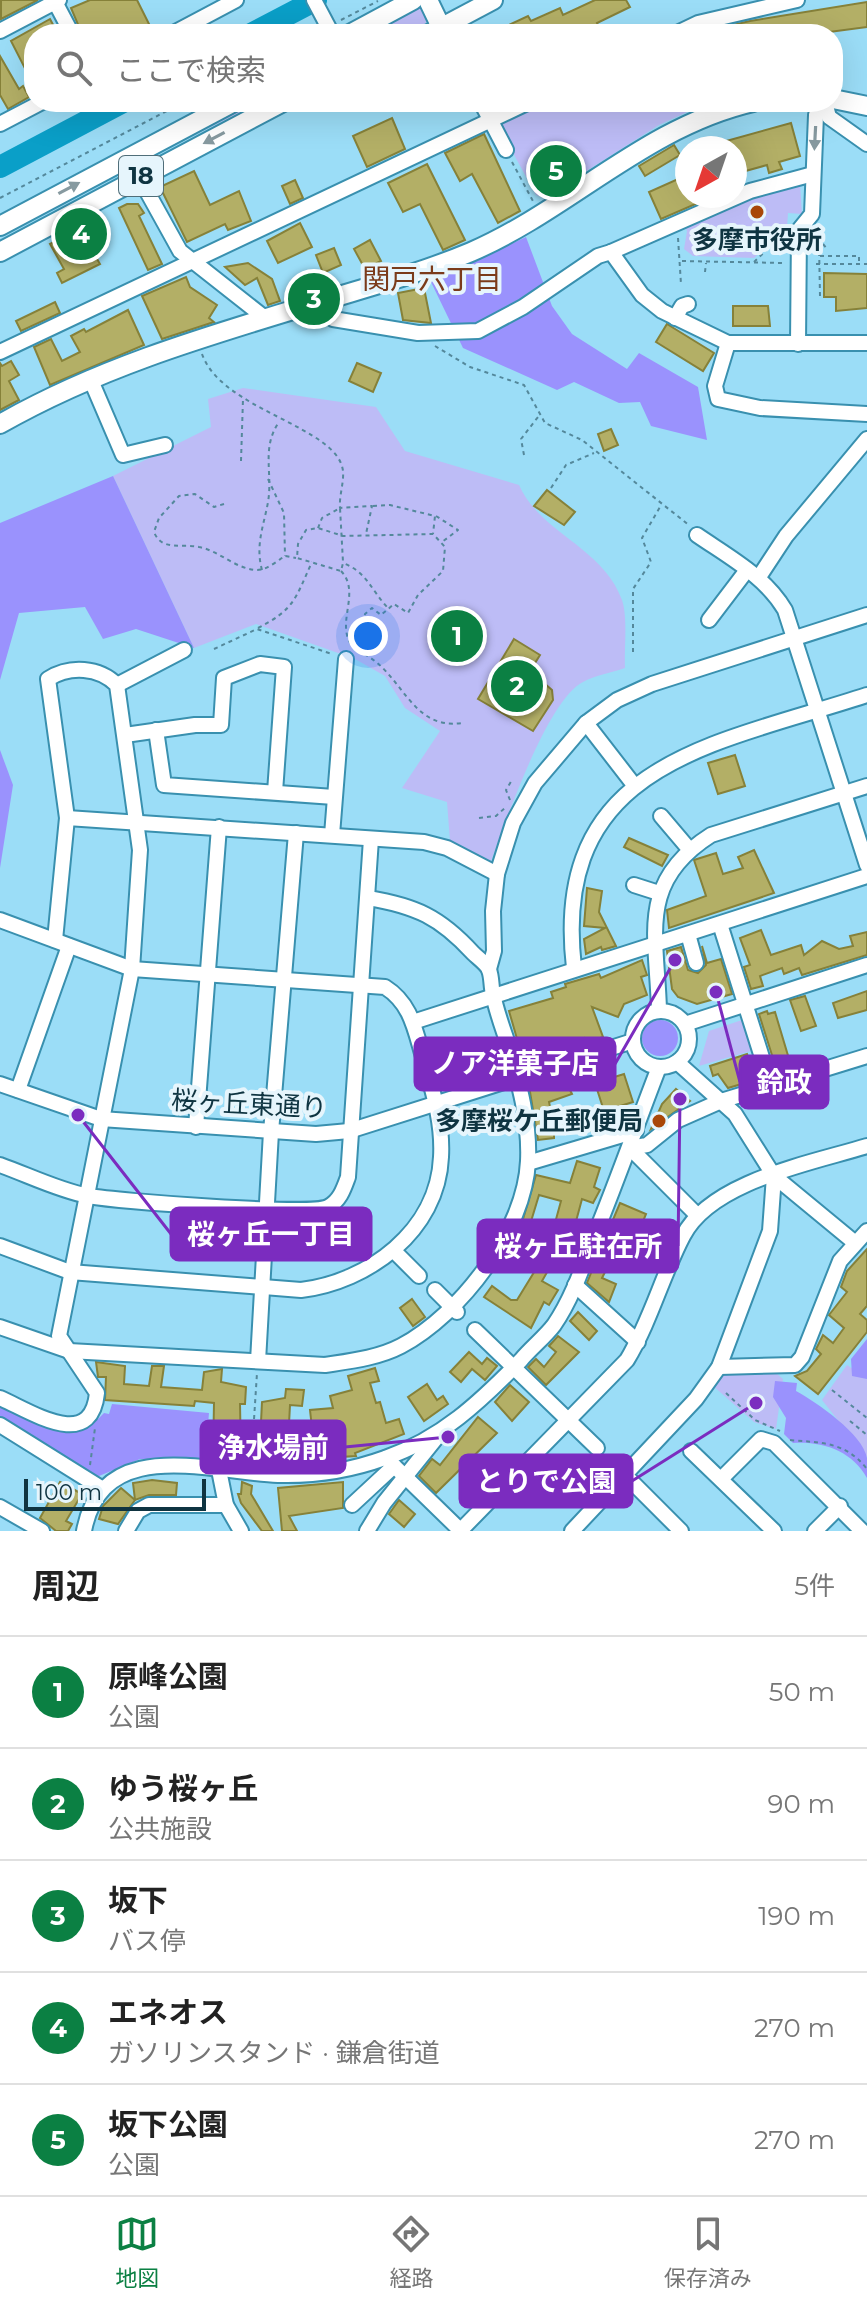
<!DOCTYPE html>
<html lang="ja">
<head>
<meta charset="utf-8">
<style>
	:root { --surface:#fff; --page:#f2f2f2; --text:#222; --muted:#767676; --line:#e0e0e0; --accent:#0b8043 }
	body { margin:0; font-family:Montserrat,"Noto Sans JP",sans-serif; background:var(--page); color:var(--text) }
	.compass { position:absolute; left:675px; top:136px; width:72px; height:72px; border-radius:50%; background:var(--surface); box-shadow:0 8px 32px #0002; rotate:220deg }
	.scale { position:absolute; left:24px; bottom:20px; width:182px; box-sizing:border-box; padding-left:8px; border:4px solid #0f3441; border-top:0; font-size:22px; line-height:28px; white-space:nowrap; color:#0f3441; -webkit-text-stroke:6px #e6f5fc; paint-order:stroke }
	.you { position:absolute; left:368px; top:636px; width:28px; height:28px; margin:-20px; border:6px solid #fff; border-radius:50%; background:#1a73e8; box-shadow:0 0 0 12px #1a73e833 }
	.badge { display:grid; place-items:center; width:52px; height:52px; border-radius:50%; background:var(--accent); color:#fff; font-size:26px; font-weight:700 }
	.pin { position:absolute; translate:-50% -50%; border:4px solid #fff; box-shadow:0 2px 8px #0006 }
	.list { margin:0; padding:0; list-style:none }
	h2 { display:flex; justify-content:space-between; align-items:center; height:104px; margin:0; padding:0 32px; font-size:34px }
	h2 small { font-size:26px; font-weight:400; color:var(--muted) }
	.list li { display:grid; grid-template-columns:52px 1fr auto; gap:24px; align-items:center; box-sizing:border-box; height:112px; padding:0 32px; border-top:2px solid var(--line) }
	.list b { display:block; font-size:30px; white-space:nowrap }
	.list p { margin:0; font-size:26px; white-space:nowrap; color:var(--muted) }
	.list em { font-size:26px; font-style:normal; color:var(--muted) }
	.icon { flex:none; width:44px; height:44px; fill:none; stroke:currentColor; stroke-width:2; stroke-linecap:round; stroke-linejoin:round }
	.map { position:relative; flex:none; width:867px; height:1531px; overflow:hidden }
	.search { position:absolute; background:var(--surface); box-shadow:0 8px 32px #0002; left:24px; right:24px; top:24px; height:88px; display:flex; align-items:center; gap:20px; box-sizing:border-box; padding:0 28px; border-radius:32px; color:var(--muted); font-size:30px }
	.sheet { height:664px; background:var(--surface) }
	nav { display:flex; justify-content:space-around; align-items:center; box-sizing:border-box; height:112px; border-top:2px solid var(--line); background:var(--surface); font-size:22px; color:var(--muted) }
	nav a { display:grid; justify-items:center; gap:4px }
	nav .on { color:var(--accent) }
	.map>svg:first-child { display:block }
	.green { fill:#bdbcf6 }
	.forest { fill:#9a92fd }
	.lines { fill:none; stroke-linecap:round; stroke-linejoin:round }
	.river { stroke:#0a9fc8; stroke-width:22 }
	.building { fill:#b3af66; stroke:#868139; stroke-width:2 }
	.minor-casing { stroke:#3990af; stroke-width:18 }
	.major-casing { stroke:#3990af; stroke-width:22 }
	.path { stroke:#54889b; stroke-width:2; stroke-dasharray:4 4; stroke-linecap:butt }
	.minor { stroke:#fff; stroke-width:14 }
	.major { stroke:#fff; stroke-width:18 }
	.oneway { fill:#879aa0 }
	.poi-dot { fill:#a94708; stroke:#e6f5fc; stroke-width:3 }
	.labels { text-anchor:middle; stroke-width:8; stroke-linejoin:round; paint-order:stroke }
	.shield { fill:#e6f5fc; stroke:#506e79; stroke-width:2 }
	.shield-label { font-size:24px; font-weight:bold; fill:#0f3441 }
	.poi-label { font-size:26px; font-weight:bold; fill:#0f3441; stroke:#e6f5fc }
	.street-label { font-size:26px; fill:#0f3441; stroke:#e6f5fc }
	.neighbourhood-label { font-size:28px; fill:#7b3b1a; stroke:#e6f5fc }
	.leader { fill:none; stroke:#7b2cbf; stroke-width:3 }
	.callout-dot { fill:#7b2cbf; stroke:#e6f5fc; stroke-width:3 }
	.callout { fill:#7b2cbf; stroke:#7b2cbf; stroke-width:3 }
	.callout-label { font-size:28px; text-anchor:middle; font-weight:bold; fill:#fff }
</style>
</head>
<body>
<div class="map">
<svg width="867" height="1531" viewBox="0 0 867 1531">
	<rect width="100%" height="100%" fill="#9bddf7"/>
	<!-- green -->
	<g class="green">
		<path d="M415 7H423L428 20C414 39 387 34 366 34Z"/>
		<polygon points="249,102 261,102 142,161 143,157"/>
		<polygon points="542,102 709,102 659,125 544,198 536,195 500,129 504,120"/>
		<polygon points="800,184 802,214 788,213 787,228 754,258 693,256 684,249 687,231 684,225 752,195"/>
		<path d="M243 388 376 407 405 451 519 485C540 533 603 547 622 600 628 618 624 648 625 668 611 673 596 675 583 682 547 700 506 821 491 861L450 841 447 802 402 788 440 731 405 708 385 676 355 659 256 624 194 648 113 476 211 427 208 399Z"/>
		<polygon points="745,1019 754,1050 699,1066 709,1031"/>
		<polygon points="847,1365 867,1379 867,1457 822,1400"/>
		<polygon points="723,1372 776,1373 783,1379 776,1429 754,1422 712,1385"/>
	</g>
	<!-- forest -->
	<g class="forest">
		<polygon points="526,237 552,306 572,334 627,369 639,353 698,387 707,440 651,426 640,402 619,403 574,382 557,390 463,348 431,282"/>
		<polygon points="113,476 194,648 136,629 103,639 85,607 19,613 0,680 0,523"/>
		<polygon points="0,750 13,785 0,868"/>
		<circle cx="660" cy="1038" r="18"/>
		<polygon points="867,1339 867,1379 852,1376 851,1359"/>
		<path d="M775 1381 797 1383 796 1391C816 1402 863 1434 867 1458 867 1464 867 1471 867 1478 852 1451 823 1441 793 1443L784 1434 786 1418 773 1397Z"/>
		<path d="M112 1404 209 1413 205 1460 140 1459 99 1476 90 1475 0 1416V1406C40 1422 69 1452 104 1413L109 1414Z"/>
	</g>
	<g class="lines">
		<!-- river -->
		<g class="river">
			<polyline points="251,34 316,0"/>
			<polyline points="0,167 123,102"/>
		</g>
	</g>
	<!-- building -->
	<g class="building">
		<polygon points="1,0 38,0 1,19"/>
		<polygon points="90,0 137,0 154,34 82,34 71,8"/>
		<polygon points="595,0 626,0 630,7 597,23 602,34 490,34 528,16 531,21 560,8 563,15"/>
		<polygon points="867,2 867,27 814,34 711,34 711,30 750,21"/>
		<polygon points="50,19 58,34 34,34 34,86 11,41"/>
		<polygon points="0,56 19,89 23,86 29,97 8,109 0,95"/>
		<polygon points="392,118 405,149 367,167 353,136"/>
		<polygon points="791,123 800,156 779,162 782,169 769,173 767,165 735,174 735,148 713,148 712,145"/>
		<polygon points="484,134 520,211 498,223 472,174 460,181 445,153"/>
		<polygon points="674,145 680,155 645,176 639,166"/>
		<polygon points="427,164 465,240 443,250 420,204 403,212 388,183"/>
		<polygon points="194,171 210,205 239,191 251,221 228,230 225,224 187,242 160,187"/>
		<polygon points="687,175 687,196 714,196 661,219 649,192"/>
		<polygon points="295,180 303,198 290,204 282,186"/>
		<polygon points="127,204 138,204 144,213 139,216 162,264 148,270 119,208"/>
		<polygon points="300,223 312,247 278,263 267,241"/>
		<polygon points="66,236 78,260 93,252 100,264 62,283 57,273 64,269 50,244"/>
		<polygon points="370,240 381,261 365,269 354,249"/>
		<polygon points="334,248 341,265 323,273 316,255"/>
		<polygon points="248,263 272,279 280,301 268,305 257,278 245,285 225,267"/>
		<polygon points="824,273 867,274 867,308 836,311 836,297 824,297"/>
		<polygon points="186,277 190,287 217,305 209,318 214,322 162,339 142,296"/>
		<polygon points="424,288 431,323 403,320 398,293"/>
		<polygon points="55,302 60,313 21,331 16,321"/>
		<polygon points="733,306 768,306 770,326 733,326"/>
		<polygon points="128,310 144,345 50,385 34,347 51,339 62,361 80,352 71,336 84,329 86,332"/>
		<polygon points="667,324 714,353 703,371 656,342"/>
		<polygon points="11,361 19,375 9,381 19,400 0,410 0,363 2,366"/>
		<polygon points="357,363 381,373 373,392 349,381"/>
		<polygon points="611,429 618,445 604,451 598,434"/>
		<polygon points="547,490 575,512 564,525 534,506"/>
		<polygon points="514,639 540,655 530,671 552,690 553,700 533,731 478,699"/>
		<polygon points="735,755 745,786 718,794 708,763"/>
		<polygon points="629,838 668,855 662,866 624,847"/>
		<polygon points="754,850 774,893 669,928 667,910 706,896 694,860 716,853 723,874 743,868 738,857"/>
		<polygon points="587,888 602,891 599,912 616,946 602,950 601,947 586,954 584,939 605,928 584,926"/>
		<polygon points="761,930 771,955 801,945 804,955 822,941 839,949 853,946 850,936 867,932 867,955 802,975 799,968 784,974 782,968 760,976 763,986 751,989 744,967 750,965 740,938"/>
		<polygon points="702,946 707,963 721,959 732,994 697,1004 678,997 672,989 667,951 681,947 688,970 698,973 706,965"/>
		<polygon points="642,960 647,975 641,977 647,995 624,1004 618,1017 592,1007 603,1037 586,1043 584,1038 565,1044 549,1052 550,1055 524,1063 509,1011 553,998 551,992 566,987 565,984 599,974 601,978"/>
		<polygon points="867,991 867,1010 838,1018 833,1003"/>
		<polygon points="805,996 816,1026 801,1031 790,1000"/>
		<polygon points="767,1011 768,1014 775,1012 792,1069 777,1071 759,1014"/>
		<polygon points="747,1054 755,1080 728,1088 718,1074 713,1076 710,1066"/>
		<polygon points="562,1074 572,1094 549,1102 553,1121 596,1116 601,1130 554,1134 554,1138 538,1140 529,1086"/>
		<polygon points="624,1074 633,1102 604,1111 595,1083"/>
		<polygon points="676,1089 690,1101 651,1129 662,1104"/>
		<polygon points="577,1161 600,1168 594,1187 600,1190 593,1203 582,1199 575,1225 570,1224 566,1238 552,1234 561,1201 539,1195 529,1228 521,1226 536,1175 570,1183"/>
		<polygon points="620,1203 646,1214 635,1241 620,1235 623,1227 612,1222"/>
		<polygon points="526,1243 554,1260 542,1281 558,1290 549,1305 544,1302 531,1328 484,1297 492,1286 511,1300 517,1300 536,1269 517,1258"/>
		<polygon points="867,1249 867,1306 860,1314 867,1320 867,1332 818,1394 795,1376 807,1371 821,1354 816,1349 823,1335 833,1343 844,1328 829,1315 847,1292 841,1287 847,1271"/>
		<polygon points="593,1268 605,1272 602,1278 616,1284 609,1302 587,1283"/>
		<polygon points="412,1299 425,1317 413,1326 400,1308"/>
		<polygon points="578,1312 597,1331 589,1340 570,1321"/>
		<polygon points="558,1336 579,1352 546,1385 528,1367 536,1359 544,1367 556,1352 549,1346"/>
		<polygon points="469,1352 482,1364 487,1358 497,1366 485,1380 472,1369 461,1382 450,1372"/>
		<polygon points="96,1362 125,1366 124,1384 149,1386 152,1366 164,1366 161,1387 202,1390 204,1372 222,1369 221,1382 246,1387 245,1404 240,1404 241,1458 213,1458 214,1403 195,1401 194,1406 105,1400 106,1377 98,1377"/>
		<polygon points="375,1368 379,1381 370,1383 376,1403 380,1402 386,1423 399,1419 404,1434 355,1453 356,1456 261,1462 261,1445 334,1439 334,1429 312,1428 310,1410 333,1408 330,1396 352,1390 348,1376"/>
		<polygon points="427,1384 437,1400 443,1396 448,1404 424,1421 408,1397"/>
		<polygon points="510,1385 529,1402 512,1421 495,1402"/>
		<polygon points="286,1389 304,1390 302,1406 290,1405 289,1424 272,1426 272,1423 261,1422 262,1402 285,1398"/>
		<polygon points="478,1417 497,1433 436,1493 419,1476 432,1459 440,1465"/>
		<polygon points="152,1480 177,1483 176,1495 149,1495 135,1500 133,1483"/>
		<polygon points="60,1482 82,1494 66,1521 72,1524 68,1531 56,1531 40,1518"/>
		<polygon points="242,1482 252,1486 251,1494 273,1531 262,1531 241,1503 238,1494 241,1494"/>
		<polygon points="343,1482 343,1508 289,1516 297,1531 282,1531 278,1488"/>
		<polygon points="121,1488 135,1500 118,1524 99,1519 103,1506"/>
		<polygon points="399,1500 415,1514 404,1527 389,1514"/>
	</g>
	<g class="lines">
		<defs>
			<g id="minor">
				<polyline points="54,0 72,34"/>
				<polyline points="314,0 332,34"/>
				<polyline points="0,31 59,0"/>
				<polyline points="172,34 236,0"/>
				<polyline points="675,34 698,23 797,0"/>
				<polyline points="481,102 506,150"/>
				<polyline points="825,102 829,117 867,144"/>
				<polyline points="0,124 42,102"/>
				<polyline points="139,177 180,251 265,318"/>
				<polyline points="611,252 750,191 813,174"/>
				<polyline points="315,303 333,319 418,333 478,331 523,307 598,256 611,252 642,295 662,311 728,343 867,343"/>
				<polyline points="675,318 682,306 688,304"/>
				<polyline points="728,343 715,386 718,399 760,408 867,414"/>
				<polyline points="798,344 799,230 812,214 816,115 822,102"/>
				<polyline points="0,352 529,102"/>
				<polyline points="90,378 123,455 165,445"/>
				<path d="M697 535C729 557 765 576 785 610L867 865"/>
				<polyline points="759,577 786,536 867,439"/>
				<polyline points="709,620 747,570"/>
				<polyline points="117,685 184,650"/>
				<polyline points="586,723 634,785"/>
				<polyline points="156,730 164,785 334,797"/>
				<polyline points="125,735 195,725 221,725 224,678 260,664 284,667 275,792"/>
				<polyline points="661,816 689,849"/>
				<polyline points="67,818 424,842 447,848 497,874"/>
				<polyline points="332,835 346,659"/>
				<polyline points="634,885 659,893"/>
				<path d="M0 920 132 969 385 987C412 1004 415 1031 424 1060 433 1092 443 1123 441 1157 438 1231 368 1282 301 1290L70 1272 0 1246"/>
				<polyline points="720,924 771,1086"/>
				<polyline points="688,934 696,963"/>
				<path d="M574 968C550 762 715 745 867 695"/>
				<polyline points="489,969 494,951 493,911 497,874 513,823 535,783 586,723 617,700 652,684 867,615"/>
				<path d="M659 1010C657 935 637 882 711 835L867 786"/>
				<circle cx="661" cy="1039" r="28"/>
				<polyline points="413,1022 867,876"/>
				<polyline points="685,1024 867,965"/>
				<polyline points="677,1062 735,1114 774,1176 854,1242"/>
				<polyline points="0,1084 101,1119 316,1134 349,1131 633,1041"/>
				<polyline points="18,1090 69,946"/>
				<polyline points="196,1127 219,827"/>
				<polyline points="630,1148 647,1145 678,1120 721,1101 867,1056"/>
				<polyline points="630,1148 697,1215"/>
				<polyline points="528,1163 636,1131"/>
				<path d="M0 1165C28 1175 58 1190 88 1196 118 1201 309 1216 328 1207 340 1201 344 1188 348 1177L371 839"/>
				<polyline points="394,1251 419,1276"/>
				<polyline points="575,1285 638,1342"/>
				<polyline points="435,1290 457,1312"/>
				<path d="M0 1327 69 1351 325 1365C351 1361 378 1358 401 1346 461 1314 525 1230 528 1161 530 1120 518 1080 507 1041 502 1026 496 1010 493 994 491 987 492 977 489 970 487 964 478 958 473 953 440 917 416 906 368 898"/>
				<polyline points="475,1330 597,1448"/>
				<polyline points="258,1361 271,1132 296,833"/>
				<polyline points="719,1367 795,1365 802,1357 840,1261 867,1231"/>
				<path d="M0 1398C32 1412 91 1452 97 1393L59 1336 132 969 140 850 117 685C99 667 70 665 48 679L67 818 55 940"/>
				<polyline points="0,1425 101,1488"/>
				<polyline points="691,1451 774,1531"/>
				<polyline points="386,1458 461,1531"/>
				<polyline points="219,1470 226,1505 241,1531"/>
				<polyline points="250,1472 252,1448"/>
				<polyline points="624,1474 681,1531"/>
				<polyline points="721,1479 761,1439 774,1443 862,1531"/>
				<polyline points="352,1505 394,1466"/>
				<polyline points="0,1507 42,1531"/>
				<path d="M84 1531C102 1435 208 1472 278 1475 313 1476 352 1470 385 1458 441 1439 480 1402 521 1360 531 1348 545 1337 554 1325 572 1299 583 1266 594 1237 617 1181 637 1124 659 1067"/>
				<polyline points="126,1531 138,1511 149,1505 226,1505"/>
				<polyline points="367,1531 384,1503 437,1437"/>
				<path d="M460 1531 627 1360C651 1320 662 1276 683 1236 711 1181 812 1163 867 1146"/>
				<polyline points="572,1531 696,1399 719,1367 770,1231 774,1176"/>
				<polyline points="815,1531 840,1506"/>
			</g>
			<g id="major">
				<polyline points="428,0 441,27"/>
				<polyline points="350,34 413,0"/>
				<polyline points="429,34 493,0"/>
				<polyline points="833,99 867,106"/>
				<polyline points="0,226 234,102"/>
				<polyline points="0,252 283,102"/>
				<path d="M0 424C100 367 207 336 316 303 368 287 421 273 471 252 570 209 645 127 753 102"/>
			</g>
		</defs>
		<!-- minor casing -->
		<use href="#minor" class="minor-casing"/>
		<!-- major casing -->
		<use href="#major" class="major-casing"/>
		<!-- path -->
		<g class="path">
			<polyline points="341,20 378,1"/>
			<polyline points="512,162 534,203"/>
			<polyline points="0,198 184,102"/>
			<polyline points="678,238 681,284"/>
			<polyline points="823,244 828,250"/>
			<polyline points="820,256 859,256 859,263"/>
			<polyline points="682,261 784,263"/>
			<polyline points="754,262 784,233"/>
			<polyline points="816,264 867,264"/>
			<polyline points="705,272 706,263"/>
			<polyline points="820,296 819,244 822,243"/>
			<polyline points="435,346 470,367 524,385 545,423 582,440 690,526"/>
			<path d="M202 354C222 411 338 426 343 471 344 483 339 496 340 508L372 506 366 534"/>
			<polyline points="524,455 521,439 538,417"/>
			<polyline points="241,461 243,399"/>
			<polyline points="268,479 284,513 285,556"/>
			<polyline points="551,488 566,465 594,453"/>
			<path d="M224 504 214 507 195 494 179 496 159 518 154 532C162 552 182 543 199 547 220 551 235 569 257 570 267 570 277 561 285 556L296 558"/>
			<polyline points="373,506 390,505 435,516 433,534"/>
			<polyline points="436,516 458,530 442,542"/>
			<polyline points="318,528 322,518 340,508 343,562"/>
			<path d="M262 570C255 545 264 525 268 502 273 473 261 448 279 422"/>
			<path d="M341 571C362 593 334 624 353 647"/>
			<path d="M258 628C295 609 295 599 312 562"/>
			<polyline points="214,649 257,629 332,654"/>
			<path d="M357 651C402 667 408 731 462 723"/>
			<polyline points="633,652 633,589 651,562 642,538 660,507"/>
			<path d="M366 654 377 636 364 625 365 614 372 608 381 615 394 604 408 613 418 595 443 571 445 547 433 534 343 536 318 528 306 530 298 544 297 558 341 571 343 563C367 572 371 590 388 608"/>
			<polyline points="510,800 506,790 512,780"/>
			<polyline points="479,818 496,816 507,806"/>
			<polyline points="832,1390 867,1418"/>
			<polyline points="726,1393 755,1420 780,1431"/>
			<polyline points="850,1421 867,1435"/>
			<polyline points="253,1435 257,1373"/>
			<path d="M790 1440C821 1443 845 1441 867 1469"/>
			<polyline points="90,1465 95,1428"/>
		</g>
		<!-- minor -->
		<use href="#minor" class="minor"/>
		<!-- major -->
		<use href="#major" class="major"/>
	</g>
	<!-- one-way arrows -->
	<defs><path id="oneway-solid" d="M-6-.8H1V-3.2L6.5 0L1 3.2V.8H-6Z" transform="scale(2)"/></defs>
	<g class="oneway">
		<use href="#oneway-solid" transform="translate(214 138) rotate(152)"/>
		<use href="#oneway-solid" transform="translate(815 138) rotate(93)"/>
		<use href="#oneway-solid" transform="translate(69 188) rotate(-28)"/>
	</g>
	<!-- markers -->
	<g class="poi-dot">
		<circle cx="757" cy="212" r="8"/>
		<circle cx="659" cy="1121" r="8"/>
	</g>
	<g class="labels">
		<!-- shield labels -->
		<rect class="shield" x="119" y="156" width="44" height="40" rx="6"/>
		<g class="shield-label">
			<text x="141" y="184">18</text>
		</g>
		<!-- poi labels -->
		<g class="poi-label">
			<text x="757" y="249">多摩市役所</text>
			<text x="643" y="1130" text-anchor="end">多摩桜ケ丘郵便局</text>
		</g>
		<!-- street labels -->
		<g class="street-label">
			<text transform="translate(249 1104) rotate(3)" y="9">桜ヶ丘東通り</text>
		</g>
		<!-- neighbourhood labels -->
		<g class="neighbourhood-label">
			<text x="432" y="289">関戸六丁目</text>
		</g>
	</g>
	<!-- callouts -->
	<path class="leader" d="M675 960L615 1064M716 992L740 1082M78 1115L171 1234M680 1099L678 1246M448 1437L345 1447M756 1403L632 1481"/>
	<g class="callout-dot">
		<circle cx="675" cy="960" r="8"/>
		<circle cx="716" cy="992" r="8"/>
		<circle cx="78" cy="1115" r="8"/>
		<circle cx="680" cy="1099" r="8"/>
		<circle cx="448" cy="1437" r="8"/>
		<circle cx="756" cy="1403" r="8"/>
	</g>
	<g class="callout">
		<rect x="415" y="1038" width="200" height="52" rx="8"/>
		<rect x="740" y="1056" width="88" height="52" rx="8"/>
		<rect x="171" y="1208" width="200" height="52" rx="8"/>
		<rect x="478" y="1220" width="200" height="52" rx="8"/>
		<rect x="201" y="1421" width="144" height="52" rx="8"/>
		<rect x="460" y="1455" width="172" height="52" rx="8"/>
	</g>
	<g class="callout-label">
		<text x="515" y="1073">ノア洋菓子店</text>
		<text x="784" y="1092">鈴政</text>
		<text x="271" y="1244">桜ヶ丘一丁目</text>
		<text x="578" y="1256">桜ヶ丘駐在所</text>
		<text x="273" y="1457">浄水場前</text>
		<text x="546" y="1491">とりで公園</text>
	</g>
</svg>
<svg class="compass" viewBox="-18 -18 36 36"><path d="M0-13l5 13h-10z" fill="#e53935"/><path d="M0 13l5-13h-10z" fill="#767676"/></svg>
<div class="scale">100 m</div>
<div class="you"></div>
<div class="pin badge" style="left:457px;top:636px">1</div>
<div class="pin badge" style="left:517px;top:686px">2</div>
<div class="pin badge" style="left:314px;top:299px">3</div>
<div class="pin badge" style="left:81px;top:234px">4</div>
<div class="pin badge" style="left:556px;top:171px">5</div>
<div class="search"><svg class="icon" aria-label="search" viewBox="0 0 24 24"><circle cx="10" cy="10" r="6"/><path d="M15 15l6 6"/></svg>ここで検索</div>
</div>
<section class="sheet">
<h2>周辺<small>5件</small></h2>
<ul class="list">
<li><span class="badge">1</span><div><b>原峰公園</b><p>公園</p></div><em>50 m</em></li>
<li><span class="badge">2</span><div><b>ゆう桜ヶ丘</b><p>公共施設</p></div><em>90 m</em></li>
<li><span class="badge">3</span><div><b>坂下</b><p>バス停</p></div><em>190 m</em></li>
<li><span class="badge">4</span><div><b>エネオス</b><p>ガソリンスタンド · 鎌倉街道</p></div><em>270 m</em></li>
<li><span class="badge">5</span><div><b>坂下公園</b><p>公園</p></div><em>270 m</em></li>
</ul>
</section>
<nav>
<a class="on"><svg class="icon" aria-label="map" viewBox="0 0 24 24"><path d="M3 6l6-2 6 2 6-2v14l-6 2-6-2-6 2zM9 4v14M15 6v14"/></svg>地図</a>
<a><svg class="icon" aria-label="directions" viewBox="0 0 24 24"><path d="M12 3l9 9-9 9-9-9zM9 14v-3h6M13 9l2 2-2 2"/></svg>経路</a>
<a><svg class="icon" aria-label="saved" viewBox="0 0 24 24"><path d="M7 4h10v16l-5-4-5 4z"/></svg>保存済み</a>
</nav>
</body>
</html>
